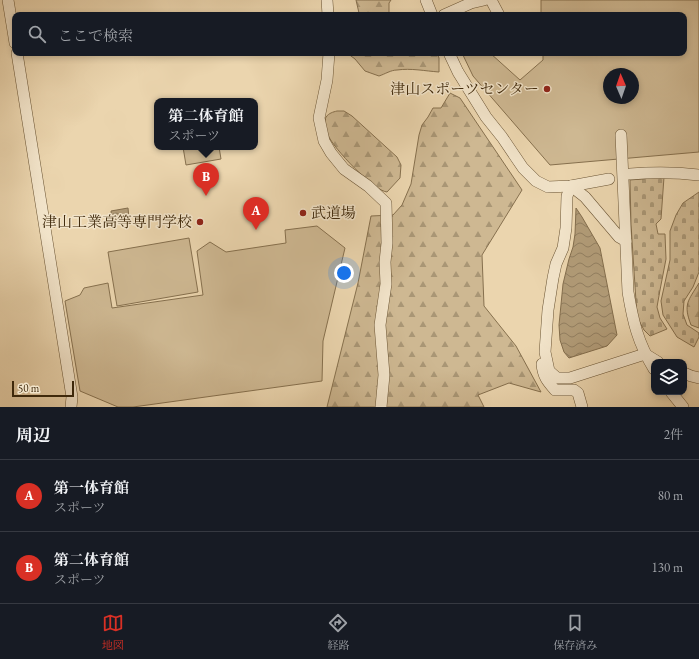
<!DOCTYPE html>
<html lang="ja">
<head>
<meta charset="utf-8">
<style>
	:root { --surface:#171b24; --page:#20242c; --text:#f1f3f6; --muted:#9ea1a6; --line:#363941; --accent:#d93025 }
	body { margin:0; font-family:"EB Garamond","Noto Serif JP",serif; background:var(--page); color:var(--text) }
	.controls { position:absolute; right:12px; bottom:12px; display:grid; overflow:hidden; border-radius:8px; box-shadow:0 2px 6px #0003 }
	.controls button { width:36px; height:36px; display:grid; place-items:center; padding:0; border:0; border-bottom:1px solid var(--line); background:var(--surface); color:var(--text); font:20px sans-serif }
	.compass { position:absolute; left:603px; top:68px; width:36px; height:36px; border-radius:50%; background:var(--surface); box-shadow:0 2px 6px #0003; rotate:358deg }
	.scale { position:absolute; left:12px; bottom:10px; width:62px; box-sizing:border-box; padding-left:4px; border:2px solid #3f290b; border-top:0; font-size:11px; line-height:14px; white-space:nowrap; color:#3f290b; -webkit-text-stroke:3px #f2e4ca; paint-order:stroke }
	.you { position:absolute; left:344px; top:273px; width:14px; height:14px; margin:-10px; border:3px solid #fff; border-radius:50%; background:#1a73e8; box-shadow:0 0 0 6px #1a73e833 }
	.badge { display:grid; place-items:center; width:26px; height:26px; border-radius:50%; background:var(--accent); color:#fff; font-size:13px; font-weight:700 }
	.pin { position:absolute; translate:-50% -33px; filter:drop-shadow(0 1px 2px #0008) }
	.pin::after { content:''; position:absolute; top:21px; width:14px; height:12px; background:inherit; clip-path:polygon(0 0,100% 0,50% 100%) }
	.popup { position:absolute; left:154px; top:98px; width:104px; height:52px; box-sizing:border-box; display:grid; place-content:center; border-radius:8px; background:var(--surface); filter:drop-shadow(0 1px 3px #0005); font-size:13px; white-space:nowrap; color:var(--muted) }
	.popup b { font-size:15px; color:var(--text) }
	.popup::after { content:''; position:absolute; left:50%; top:100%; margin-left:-8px; border:8px solid transparent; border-top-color:var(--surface) }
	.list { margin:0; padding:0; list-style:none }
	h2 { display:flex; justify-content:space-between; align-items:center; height:52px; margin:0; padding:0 16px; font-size:17px }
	h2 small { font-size:13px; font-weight:400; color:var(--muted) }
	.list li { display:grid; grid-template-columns:26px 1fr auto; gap:12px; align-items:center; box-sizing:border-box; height:72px; padding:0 16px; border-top:1px solid var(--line) }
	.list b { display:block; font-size:15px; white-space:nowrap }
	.list p { margin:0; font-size:13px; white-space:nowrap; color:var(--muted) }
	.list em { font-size:13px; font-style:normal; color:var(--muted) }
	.icon { flex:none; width:22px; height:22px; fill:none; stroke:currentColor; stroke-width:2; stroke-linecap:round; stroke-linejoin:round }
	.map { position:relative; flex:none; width:699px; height:407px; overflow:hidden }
	.search { position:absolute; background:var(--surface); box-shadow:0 2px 6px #0003; left:12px; right:12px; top:12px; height:44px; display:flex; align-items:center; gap:10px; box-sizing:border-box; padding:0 14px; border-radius:8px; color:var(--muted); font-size:15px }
	.sheet { height:196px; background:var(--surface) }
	nav { display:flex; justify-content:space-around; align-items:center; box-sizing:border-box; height:56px; border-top:1px solid var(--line); background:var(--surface); font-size:11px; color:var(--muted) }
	nav a { display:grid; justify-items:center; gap:2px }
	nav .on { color:var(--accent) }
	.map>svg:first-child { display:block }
	.forest { fill:url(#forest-firs); stroke:#86704e }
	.cemetery { fill:url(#cemetery-stones); stroke:#86704e }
	.green { fill:#ceb892; stroke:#86704e; fill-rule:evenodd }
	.water { fill:url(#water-waves); stroke:#836d4c }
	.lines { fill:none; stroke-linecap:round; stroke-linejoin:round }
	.minor-casing { stroke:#6a5434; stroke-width:12 }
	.minor { stroke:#f2e4ca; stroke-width:11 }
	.poi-dot { fill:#8f2418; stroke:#f2e4ca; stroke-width:1.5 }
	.labels { text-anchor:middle; stroke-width:3; stroke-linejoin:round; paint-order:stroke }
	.poi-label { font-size:15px; fill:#3f290b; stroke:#f2e4ca; text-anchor:end }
</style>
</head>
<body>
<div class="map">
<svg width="699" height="407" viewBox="0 0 699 407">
	<defs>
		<pattern id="forest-firs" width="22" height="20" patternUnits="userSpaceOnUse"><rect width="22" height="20" fill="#ceb892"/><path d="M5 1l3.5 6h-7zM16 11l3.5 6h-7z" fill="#a99675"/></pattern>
		<pattern id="cemetery-stones" width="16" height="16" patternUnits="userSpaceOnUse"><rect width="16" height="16" fill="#ceb892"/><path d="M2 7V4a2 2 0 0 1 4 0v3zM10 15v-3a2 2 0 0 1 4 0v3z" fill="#a99675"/></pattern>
		<pattern id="water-waves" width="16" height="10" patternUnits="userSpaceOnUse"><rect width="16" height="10" fill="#b19b77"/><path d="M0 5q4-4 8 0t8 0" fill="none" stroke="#917e60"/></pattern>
	</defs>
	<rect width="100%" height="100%" fill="#ebd5ae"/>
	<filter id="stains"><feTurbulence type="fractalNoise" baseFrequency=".005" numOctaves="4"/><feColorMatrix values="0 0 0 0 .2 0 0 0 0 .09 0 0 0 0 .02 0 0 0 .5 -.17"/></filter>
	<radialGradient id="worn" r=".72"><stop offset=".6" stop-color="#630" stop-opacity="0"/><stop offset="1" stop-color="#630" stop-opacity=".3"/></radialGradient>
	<!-- forest -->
	<g class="forest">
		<polygon points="356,0 391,0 389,3 389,15 358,15 359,13"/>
		<path d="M347 53H437L439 58V72C425 71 411 68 397 70 391 70 385 74 379 76L365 71 355 59Z"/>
		<polygon points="450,93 460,98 522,190 482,255 484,306 516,346 541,392 509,383 478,395 484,407 327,407 358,283 371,216 393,215 402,205 411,184 419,135 422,125 428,117 433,108 441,108"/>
		<path d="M337 111H344L352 116 397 157 401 165 400 178 387 192C374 191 333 148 328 135 326 131 324 121 326 117 329 113 333 112 337 111Z"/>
		<path d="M699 283V328L691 325C683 304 688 301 699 283Z"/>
	</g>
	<!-- cemetery -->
	<g class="cemetery">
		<polygon points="664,177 661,219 656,224 658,234 665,234 666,259 660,290 657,307 660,318 667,329 650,336 644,330 637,317 631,224 630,180"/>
		<polygon points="699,192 699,272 693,287 684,301 683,314 687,325 699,333 699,337 694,347 677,337 663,315 661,301 670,260 670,231 676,215 683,203"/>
	</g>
	<!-- green -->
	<g class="green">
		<path d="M541 0H699V152L550 165 473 76 462 53H490L520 80 543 60V53H684V15H541ZM609 74H633V98H609Z"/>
		<polygon points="183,147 219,147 221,159 186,165"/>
		<polygon points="317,226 345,248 323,341 322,381 133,407 118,407 80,391 65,301 80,295 84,288 108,283 112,308 203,295 197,251 210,242 226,252 286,243 285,230"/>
		<polygon points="189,238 198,292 117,306 108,252"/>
	</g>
	<!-- water -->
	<g class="water">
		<polygon points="128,208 129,218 112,220 111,211"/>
		<polygon points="576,208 582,217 600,248 617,335 607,346 569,358 564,352 560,340 559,325 563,284 569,259 573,247 575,234"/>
	</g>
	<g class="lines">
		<defs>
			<g id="minor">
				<polyline points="8,0 15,43"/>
				<polyline points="327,0 328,15"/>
				<polyline points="426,0 432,15"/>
				<polyline points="491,0 499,15"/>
				<polyline points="444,15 471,3 484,0"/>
				<polyline points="17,53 72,397 71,407"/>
				<polyline points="329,53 327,80 319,118 324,141 331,153 344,169 368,186 386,203 387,243 385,262 386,284 380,325 384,375 381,407"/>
				<polyline points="449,53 458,72 486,117 502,137 523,168 536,181 548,187 571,186 609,179"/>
				<path d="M621 135 628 292C633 322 638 343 654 369"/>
				<path d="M630 174C655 172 674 172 699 175"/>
				<polyline points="571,186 567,196 566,228 563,248 556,264 553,278 548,310 545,352 549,371 557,378 570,378 645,354 658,362"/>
				<polyline points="571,186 585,197 619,237 626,241"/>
				<path d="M542 364C543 376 547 381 555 390H574L578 393 582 407"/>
				<polyline points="684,373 691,376 699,378"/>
				<polyline points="671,392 683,407"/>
			</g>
		</defs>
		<!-- minor casing -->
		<use href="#minor" class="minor-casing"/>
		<!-- minor -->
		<use href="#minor" class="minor"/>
	</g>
	<!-- markers -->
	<g class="poi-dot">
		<circle cx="547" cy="89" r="4"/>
		<circle cx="303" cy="213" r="4"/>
		<circle cx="200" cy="222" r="4"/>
	</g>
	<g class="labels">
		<!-- poi labels -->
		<g class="poi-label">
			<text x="539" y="94">津山スポーツセンター</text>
			<text x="311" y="218" text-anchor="start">武道場</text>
			<text x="192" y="227">津山工業高等専門学校</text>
		</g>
	</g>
	<rect width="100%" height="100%" filter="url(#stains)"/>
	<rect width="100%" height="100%" fill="url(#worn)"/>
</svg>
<div class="controls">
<button><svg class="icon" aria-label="layers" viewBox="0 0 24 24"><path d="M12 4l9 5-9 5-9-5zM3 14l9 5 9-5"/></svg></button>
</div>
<svg class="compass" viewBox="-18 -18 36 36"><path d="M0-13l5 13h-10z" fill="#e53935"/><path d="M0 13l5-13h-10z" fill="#9ea1a6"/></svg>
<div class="scale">50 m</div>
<div class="you"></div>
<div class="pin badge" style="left:256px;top:230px">A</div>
<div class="pin badge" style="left:206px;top:196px">B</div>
<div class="popup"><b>第二体育館</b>スポーツ</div>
<div class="search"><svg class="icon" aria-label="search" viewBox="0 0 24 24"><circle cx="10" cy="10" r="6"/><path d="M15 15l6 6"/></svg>ここで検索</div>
</div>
<section class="sheet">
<h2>周辺<small>2件</small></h2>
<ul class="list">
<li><span class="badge">A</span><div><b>第一体育館</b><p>スポーツ</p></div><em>80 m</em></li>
<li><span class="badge">B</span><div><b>第二体育館</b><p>スポーツ</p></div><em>130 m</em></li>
</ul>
</section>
<nav>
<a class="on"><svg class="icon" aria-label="map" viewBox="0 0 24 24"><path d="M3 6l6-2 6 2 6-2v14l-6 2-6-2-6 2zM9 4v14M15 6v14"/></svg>地図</a>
<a><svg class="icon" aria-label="directions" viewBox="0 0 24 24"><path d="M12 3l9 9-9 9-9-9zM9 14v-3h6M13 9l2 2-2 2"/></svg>経路</a>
<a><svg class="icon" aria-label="saved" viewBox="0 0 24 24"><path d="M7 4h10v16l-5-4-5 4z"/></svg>保存済み</a>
</nav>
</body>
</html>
